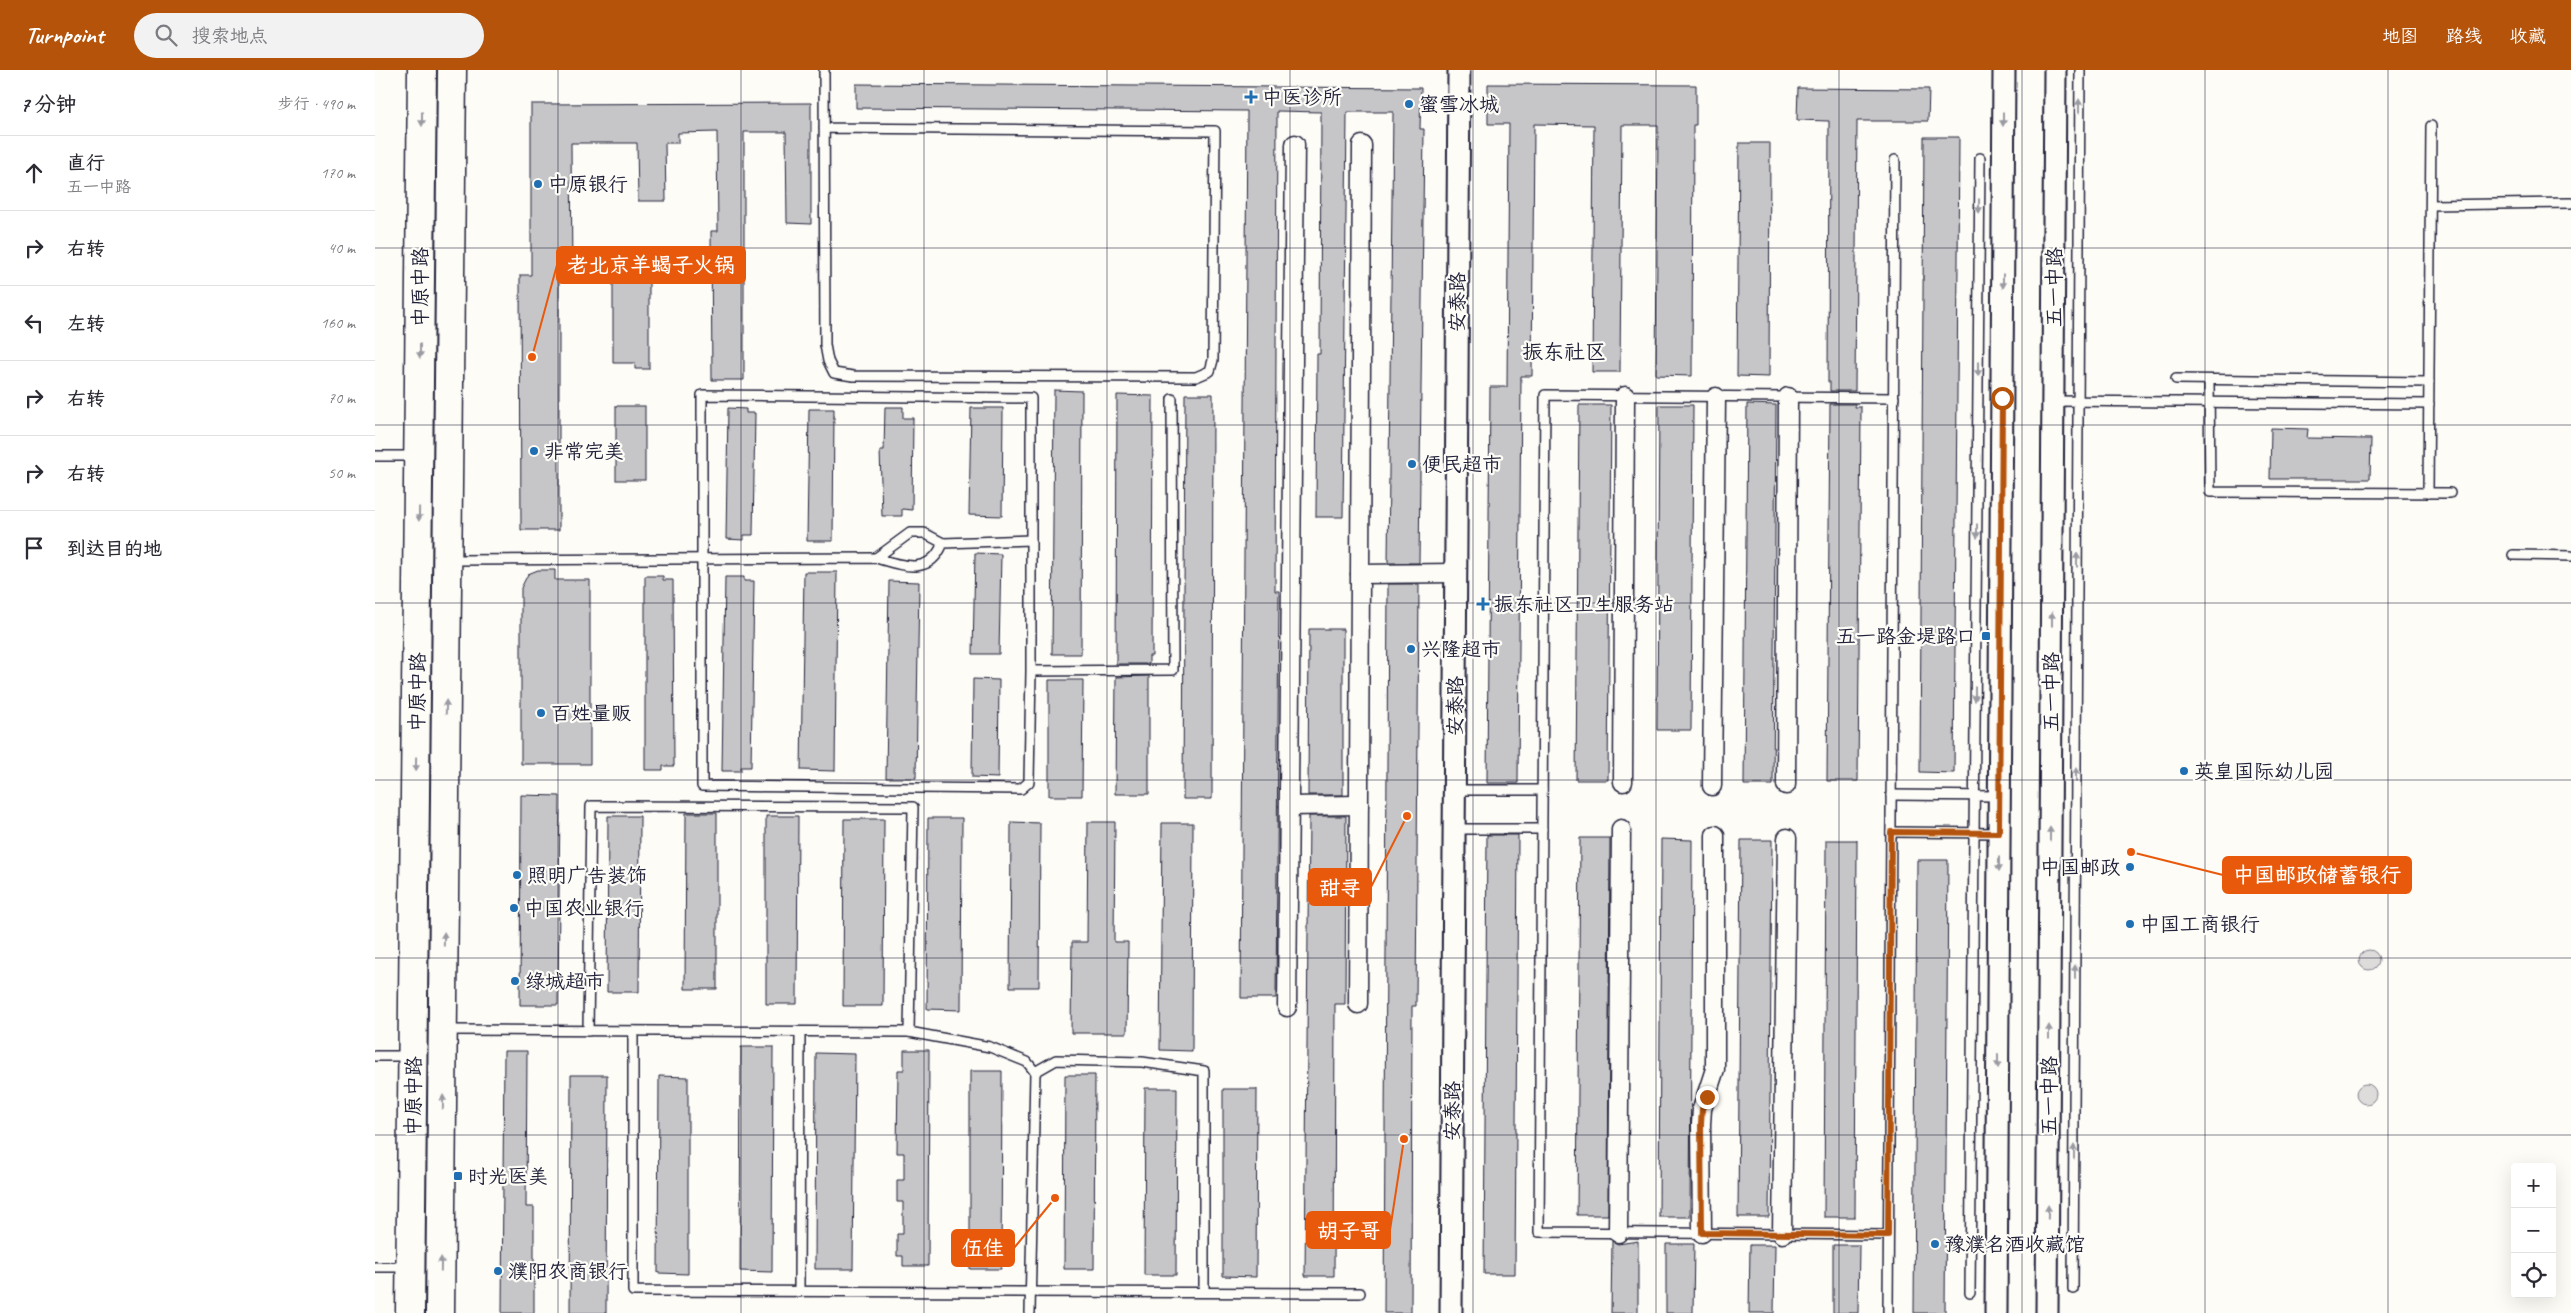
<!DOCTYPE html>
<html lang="zh">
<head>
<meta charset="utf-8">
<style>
	:root { --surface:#fff; --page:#f2f2f3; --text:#2b2b33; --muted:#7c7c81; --line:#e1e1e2; --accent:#b45309 }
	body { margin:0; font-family:Caveat,"LXGW WenKai TC",sans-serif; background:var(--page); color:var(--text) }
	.controls { position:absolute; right:15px; bottom:15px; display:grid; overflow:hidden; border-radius:5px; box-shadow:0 5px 20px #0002 }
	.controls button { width:45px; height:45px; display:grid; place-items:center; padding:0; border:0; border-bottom:1px solid var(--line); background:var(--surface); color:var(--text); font:25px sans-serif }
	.stop { position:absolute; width:15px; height:15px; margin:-11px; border:4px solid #b45309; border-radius:50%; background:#fff }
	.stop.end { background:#b45309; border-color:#fff; box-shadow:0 1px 5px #0008 }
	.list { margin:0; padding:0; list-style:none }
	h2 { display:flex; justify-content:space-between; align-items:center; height:65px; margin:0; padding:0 20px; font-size:21px }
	h2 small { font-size:16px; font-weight:400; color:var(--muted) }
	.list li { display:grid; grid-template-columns:32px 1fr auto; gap:15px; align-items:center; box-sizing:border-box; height:75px; padding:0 20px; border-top:1px solid var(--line) }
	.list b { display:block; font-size:19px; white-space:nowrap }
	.list p { margin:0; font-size:16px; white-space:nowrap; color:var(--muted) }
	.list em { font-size:16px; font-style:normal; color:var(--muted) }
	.icon { flex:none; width:28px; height:28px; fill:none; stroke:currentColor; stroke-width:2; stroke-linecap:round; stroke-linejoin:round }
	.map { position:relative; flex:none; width:2196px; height:1243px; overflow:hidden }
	header { display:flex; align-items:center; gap:30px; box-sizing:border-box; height:70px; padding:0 25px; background:var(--accent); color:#fff }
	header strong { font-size:24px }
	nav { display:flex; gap:28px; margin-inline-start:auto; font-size:18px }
	.search { width:350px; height:45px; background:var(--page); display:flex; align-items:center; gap:12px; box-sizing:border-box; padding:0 18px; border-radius:28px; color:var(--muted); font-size:19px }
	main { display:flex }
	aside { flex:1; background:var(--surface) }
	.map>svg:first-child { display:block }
	.green { fill:#dddcdb; stroke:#807f8b }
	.building { fill:#c6c6c8; stroke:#22223b }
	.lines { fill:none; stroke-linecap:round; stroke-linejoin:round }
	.service-casing { stroke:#22223b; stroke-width:12 }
	.minor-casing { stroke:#22223b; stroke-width:21 }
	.tertiary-casing { stroke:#22223b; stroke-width:25 }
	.primary-casing { stroke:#22223b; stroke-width:31 }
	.service { stroke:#fdfcf7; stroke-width:9 }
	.minor { stroke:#fdfcf7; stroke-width:18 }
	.tertiary { stroke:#fdfcf7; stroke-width:21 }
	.primary { stroke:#fdfcf7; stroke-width:28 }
	.oneway { fill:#9a9aa2 }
	.route { stroke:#b45309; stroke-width:6 }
	.grid { fill:none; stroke:#22223b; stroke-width:1; stroke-opacity:0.55 }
	.poi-dot { fill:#1f6fb2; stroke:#fdfcf7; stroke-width:2 }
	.labels { text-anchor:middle; stroke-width:4.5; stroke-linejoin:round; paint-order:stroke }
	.poi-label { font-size:20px; fill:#22223b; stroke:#fdfcf7; text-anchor:start }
	.street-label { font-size:20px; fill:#22223b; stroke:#fdfcf7 }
	.neighbourhood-label { font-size:21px; fill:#22223b; stroke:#fdfcf7 }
	.leader { fill:none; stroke:#e8590c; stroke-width:2 }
	.callout-dot { fill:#e8590c; stroke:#fdfcf7; stroke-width:2 }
	.callout { fill:#e8590c; stroke:#e8590c; stroke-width:2 }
	.callout-label { font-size:21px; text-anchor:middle; font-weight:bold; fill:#fff }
</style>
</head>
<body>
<header>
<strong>Turnpoint</strong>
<div class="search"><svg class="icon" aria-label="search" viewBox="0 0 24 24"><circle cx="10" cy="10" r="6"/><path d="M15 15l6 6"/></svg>搜索地点</div>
<nav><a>地图</a><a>路线</a><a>收藏</a></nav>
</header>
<main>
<aside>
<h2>7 分钟<small>步行 · 490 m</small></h2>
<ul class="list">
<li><svg class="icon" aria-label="ahead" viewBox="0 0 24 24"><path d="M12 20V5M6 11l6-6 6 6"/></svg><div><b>直行</b><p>五一中路</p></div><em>170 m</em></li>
<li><svg class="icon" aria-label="right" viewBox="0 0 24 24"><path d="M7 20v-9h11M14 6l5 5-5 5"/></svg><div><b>右转</b></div><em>40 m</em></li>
<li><svg class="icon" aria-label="left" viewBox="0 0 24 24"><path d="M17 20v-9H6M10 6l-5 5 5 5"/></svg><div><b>左转</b></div><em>160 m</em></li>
<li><svg class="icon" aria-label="right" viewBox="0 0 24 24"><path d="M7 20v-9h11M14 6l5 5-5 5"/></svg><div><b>右转</b></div><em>70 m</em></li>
<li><svg class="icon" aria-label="right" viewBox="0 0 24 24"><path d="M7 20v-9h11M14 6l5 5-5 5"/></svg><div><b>右转</b></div><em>50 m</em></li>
<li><svg class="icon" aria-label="arrive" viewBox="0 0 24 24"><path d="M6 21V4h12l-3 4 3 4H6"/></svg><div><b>到达目的地</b></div></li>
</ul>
</aside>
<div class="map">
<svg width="2196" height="1243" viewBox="0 0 2196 1243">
	<rect width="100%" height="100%" fill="#fdfcf7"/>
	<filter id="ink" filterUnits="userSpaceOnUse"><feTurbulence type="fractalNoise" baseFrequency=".02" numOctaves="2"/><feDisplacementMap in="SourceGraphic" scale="10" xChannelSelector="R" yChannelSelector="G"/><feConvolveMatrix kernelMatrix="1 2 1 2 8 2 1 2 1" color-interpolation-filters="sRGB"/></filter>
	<g filter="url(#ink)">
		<!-- green -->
		<g class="green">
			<circle cx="1994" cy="890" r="10"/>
			<circle cx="1991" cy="1024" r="10"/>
		</g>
		<!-- building -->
		<g class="building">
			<polygon points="481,14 1046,18 1045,59 1049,59 1044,493 1013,493 1018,42 972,42 968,447 941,447 942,284 945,284 946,42 902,41 900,521 904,521 901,928 866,928 872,41 481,38"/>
			<polygon points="1113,14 1321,15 1321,55 1318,55 1317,306 1281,305 1283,55 1247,55 1245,302 1217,302 1219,55 1159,54 1157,306 1146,306 1143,713 1112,713 1115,317 1132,317 1134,54 1113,54"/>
			<polygon points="1423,18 1554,19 1553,51 1482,51 1480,321 1455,321 1455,312 1453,312 1454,51 1422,50"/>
			<polygon points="436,33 436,154 412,153 411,62 369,62 369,310 337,310 336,161 343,161 342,62 303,63 303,73 290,73 291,131 263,131 262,73 196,73 197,205 184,205 184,460 146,460 145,205 156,205 156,34"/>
			<polygon points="1549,67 1584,67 1579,703 1545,702"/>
			<polygon points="1364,73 1395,73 1394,307 1362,306"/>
			<polygon points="260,201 274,201 274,299 260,299 260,293 238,293 238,209 260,209"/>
			<polygon points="679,320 707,321 706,584 677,584"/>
			<polygon points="810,324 838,324 837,729 808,729"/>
			<polygon points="742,325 778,326 777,586 774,586 774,594 741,594"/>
			<polygon points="1372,334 1401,335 1398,715 1369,715"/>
			<polygon points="1455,334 1480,334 1480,337 1486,337 1483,711 1452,711"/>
			<polygon points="1204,335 1236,335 1233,710 1201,710"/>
			<polygon points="1284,335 1318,335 1316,660 1282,660"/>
			<rect x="241" y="336" width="29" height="74"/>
			<polygon points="510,337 528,337 528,348 538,348 537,440 527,439 527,446 507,446 505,380 509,380"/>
			<polygon points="353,338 371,339 371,343 380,343 378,465 369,465 369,470 351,469"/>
			<polygon points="596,338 628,338 627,446 594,445"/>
			<polygon points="434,339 459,339 458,471 432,471"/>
			<polygon points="1896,358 1933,359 1932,368 1996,369 1995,409 1895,409"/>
			<polygon points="600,483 626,484 624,584 598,584"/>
			<polygon points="163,500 180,500 180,510 215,510 215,694 146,694 146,518 153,504"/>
			<polygon points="429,502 462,502 460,701 426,700"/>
			<polygon points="270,506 288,506 288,510 298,510 299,696 288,696 288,700 270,700"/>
			<polygon points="350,507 369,507 369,511 379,511 376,697 366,697 366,701 347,701"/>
			<polygon points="514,511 544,512 541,708 511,708"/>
			<polygon points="1013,514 1044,514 1041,936 1037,936 1036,1243 1009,1243"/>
			<polygon points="934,559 968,559 968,725 933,725"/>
			<polygon points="774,606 774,724 740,724 741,607"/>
			<polygon points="598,609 624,610 623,708 597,707"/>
			<polygon points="674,610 708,610 707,726 674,726"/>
			<polygon points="146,725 185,726 183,935 145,935"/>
			<polygon points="311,743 342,743 342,919 310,919"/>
			<polygon points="233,746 265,746 264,922 232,922"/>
			<polygon points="391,746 423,746 422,934 391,934"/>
			<polygon points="934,746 971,746 970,934 960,934 959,1206 930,1206"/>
			<polygon points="553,748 587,748 586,940 552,939"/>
			<polygon points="469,749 509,749 508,936 468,936"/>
			<polygon points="636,752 665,753 664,917 635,917"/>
			<polygon points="713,752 740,752 739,872 753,872 752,963 696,963 697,872 712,872"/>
			<polygon points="787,753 818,753 817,981 785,980"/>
			<polygon points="1112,765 1143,765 1140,1204 1109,1204"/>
			<polygon points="1205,768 1235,768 1233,1145 1202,1145"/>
			<polygon points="1286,769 1317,770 1315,1147 1284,1147"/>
			<polygon points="1366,770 1397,770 1394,1147 1363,1147"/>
			<polygon points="1451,770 1482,770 1480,1147 1449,1147"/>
			<polygon points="1542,790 1573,790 1570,1243 1539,1243"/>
			<polygon points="366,977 398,977 397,1202 365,1201"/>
			<polygon points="529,980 554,980 553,1196 528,1196 528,1186 522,1186 522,1164 528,1164 528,1132 522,1132 522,1110 529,1110 529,1083 522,1083 523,1000 529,1000"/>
			<polygon points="129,981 152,981 151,1137 159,1137 159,1243 127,1243"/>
			<polygon points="441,983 480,984 478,1199 440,1199"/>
			<polygon points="595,1001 627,1001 626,1199 595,1199"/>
			<polygon points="196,1005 232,1005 231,1243 195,1243"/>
			<polygon points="690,1005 720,1005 719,1199 689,1199"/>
			<polygon points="284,1006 313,1007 313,1204 283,1203"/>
			<polygon points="770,1018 802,1018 801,1205 769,1205"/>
			<polygon points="848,1019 882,1019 881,1207 848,1206"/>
			<polygon points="1237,1171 1243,1174 1263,1171 1263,1243 1236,1243"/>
			<polygon points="1291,1174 1319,1174 1318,1243 1291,1243"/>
			<polygon points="1375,1175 1400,1175 1399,1243 1374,1243"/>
			<polygon points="1458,1175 1484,1175 1483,1243 1458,1243"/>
		</g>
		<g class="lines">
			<defs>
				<g id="service">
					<polyline points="449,0 450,275 453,291 459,303 478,306 821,307 835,301 838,290 840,61 449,58"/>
					<polyline points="2056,135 2196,133"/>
					<polyline points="1801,309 2054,312"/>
					<polyline points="1834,310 1835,422 2075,423"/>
					<polyline points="1679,331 2054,334"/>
					<polyline points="0,386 41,386"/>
					<polyline points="2053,423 2056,56"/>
					<polyline points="2138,485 2196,486"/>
					<polyline points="501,488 535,463 549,463 568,473"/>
					<path d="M74 490 501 488C529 496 555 506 568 473L656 470"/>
					<polyline points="656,601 654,712 646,719 327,716 327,325 656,328 656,601 798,600 797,329"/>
					<polyline points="1080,720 1167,720"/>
					<polyline points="1516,725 1624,726"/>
					<polyline points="1079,759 1167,759"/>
					<polyline points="1516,762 1624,763"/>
					<polyline points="70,960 534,962 615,977 652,992 660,1002 655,1243"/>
					<polyline points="213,961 216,736 538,737 534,962"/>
					<polyline points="258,961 258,1221 985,1223"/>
					<polyline points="0,986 35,986"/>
					<polyline points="660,1002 681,990 767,992 829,1001 829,1222"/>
					<polyline points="1513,1165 1164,1162 1170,325 1519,328"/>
					<polyline points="0,1197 32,1197"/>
					<polyline points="1698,1219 1705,0"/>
					<polyline points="424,1222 425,962"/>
					<polyline points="1595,1223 1605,88"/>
					<polyline points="1513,1243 1520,90"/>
				</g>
				<g id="minor">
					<polyline points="985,504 1081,503"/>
					<polyline points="1248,712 1250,326"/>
					<polyline points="1411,715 1413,327"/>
					<polyline points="1337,716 1341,327"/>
					<polyline points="914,736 984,735"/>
					<polyline points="983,934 987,75"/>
					<polyline points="912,937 920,74"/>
					<polyline points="1243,1163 1246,759"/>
					<polyline points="1327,1163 1326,1054 1327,1039 1340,999 1340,765"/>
					<polyline points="1407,1164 1412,768"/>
				</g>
				<g id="tertiary">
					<polyline points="1076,1243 1084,0"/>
					<polyline points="1621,1243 1629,0"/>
					<polyline points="1672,1243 1680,0"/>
				</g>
				<g id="primary">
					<polyline points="35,1243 47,0"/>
					<polyline points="65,1243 77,0"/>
				</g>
			</defs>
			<!-- service casing -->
			<use href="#service" class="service-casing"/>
			<!-- minor casing -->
			<use href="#minor" class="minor-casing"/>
			<!-- tertiary casing -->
			<use href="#tertiary" class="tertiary-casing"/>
			<!-- primary casing -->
			<use href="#primary" class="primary-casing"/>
			<!-- service -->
			<use href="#service" class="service"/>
			<!-- minor -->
			<use href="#minor" class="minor"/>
			<!-- tertiary -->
			<use href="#tertiary" class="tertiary"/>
			<!-- primary -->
			<use href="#primary" class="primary"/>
		</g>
		<!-- one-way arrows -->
		<defs><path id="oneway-solid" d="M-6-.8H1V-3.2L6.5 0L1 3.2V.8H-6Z" transform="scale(1.25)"/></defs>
		<g class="oneway">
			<use href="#oneway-solid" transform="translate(1704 36) rotate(-90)"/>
			<use href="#oneway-solid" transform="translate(47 49) rotate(90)"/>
			<use href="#oneway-solid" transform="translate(1628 49) rotate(90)"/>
			<use href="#oneway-solid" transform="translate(1604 136) rotate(90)"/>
			<use href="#oneway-solid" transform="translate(1628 211) rotate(90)"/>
			<use href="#oneway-solid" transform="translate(45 281) rotate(90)"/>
			<use href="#oneway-solid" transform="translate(1603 299) rotate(90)"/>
			<use href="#oneway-solid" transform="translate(44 444) rotate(91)"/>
			<use href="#oneway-solid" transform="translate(1602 461) rotate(90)"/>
			<use href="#oneway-solid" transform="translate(1702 490) rotate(-90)"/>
			<use href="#oneway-solid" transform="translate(1677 549) rotate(-90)"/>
			<use href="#oneway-solid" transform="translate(1600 624) rotate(90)"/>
			<use href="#oneway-solid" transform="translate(71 637) rotate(-89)"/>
			<use href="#oneway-solid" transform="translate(41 694) rotate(91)"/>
			<use href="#oneway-solid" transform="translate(1701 705) rotate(-90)"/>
			<use href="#oneway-solid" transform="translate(1675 764) rotate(-90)"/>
			<use href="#oneway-solid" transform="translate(1624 794) rotate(90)"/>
			<use href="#oneway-solid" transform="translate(69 869) rotate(-89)"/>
			<use href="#oneway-solid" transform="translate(1700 902) rotate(-90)"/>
			<use href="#oneway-solid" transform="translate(1674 962) rotate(-90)"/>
			<use href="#oneway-solid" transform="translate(1623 991) rotate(90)"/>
			<use href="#oneway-solid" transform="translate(68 1032) rotate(-89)"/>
			<use href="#oneway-solid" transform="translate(1699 1082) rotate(-90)"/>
			<use href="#oneway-solid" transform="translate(1673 1142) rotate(-89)"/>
			<use href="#oneway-solid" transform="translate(66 1194) rotate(-89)"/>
		</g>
	</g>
	<g class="lines" filter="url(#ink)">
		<!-- route -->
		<polyline class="route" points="1332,1027 1327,1039 1326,1054 1327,1163 1513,1165 1516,762 1624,763 1627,328"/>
	</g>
	<!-- grid -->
	<path class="grid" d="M183 0V1243M366 0V1243M549 0V1243M732 0V1243M915 0V1243M1098 0V1243M1281 0V1243M1464 0V1243M1647 0V1243M1830 0V1243M2013 0V1243M0 178H2196M0 355H2196M0 533H2196M0 710H2196M0 888H2196M0 1065H2196"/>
	<!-- markers -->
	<g class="poi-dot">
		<path d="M873.5 19.5h5v5h5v5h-5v5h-5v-5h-5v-5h5z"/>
		<circle cx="1034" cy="34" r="5"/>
		<circle cx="163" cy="114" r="5"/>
		<circle cx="159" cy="381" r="5"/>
		<circle cx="1037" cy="394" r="5"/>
		<path d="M1105.5 526.5h5v5h5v5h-5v5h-5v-5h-5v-5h5z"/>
		<rect x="1606" y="561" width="10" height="10" rx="2.5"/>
		<circle cx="1036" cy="579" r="5"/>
		<circle cx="166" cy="643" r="5"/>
		<circle cx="1809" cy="701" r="5"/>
		<circle cx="1755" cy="797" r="5"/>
		<circle cx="142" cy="805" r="5"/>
		<circle cx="139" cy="838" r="5"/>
		<circle cx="1755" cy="854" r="5"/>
		<circle cx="140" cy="911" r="5"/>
		<rect x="78" y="1101" width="10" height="10" rx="2.5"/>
		<circle cx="1560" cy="1174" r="5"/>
		<circle cx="123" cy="1201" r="5"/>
	</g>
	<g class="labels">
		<!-- poi labels -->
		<g class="poi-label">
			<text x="887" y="34">中医诊所</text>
			<text x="1044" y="41">蜜雪冰城</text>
			<text x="173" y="121">中原银行</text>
			<text x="169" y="388">非常完美</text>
			<text x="1047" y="401">便民超市</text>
			<text x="1119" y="541">振东社区卫生服务站</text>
			<text x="1601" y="573" text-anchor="end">五一路金堤路口</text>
			<text x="1046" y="586">兴隆超市</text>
			<text x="176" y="650">百姓量贩</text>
			<text x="1819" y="708">英皇国际幼儿园</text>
			<text x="1745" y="804" text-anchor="end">中国邮政</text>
			<text x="152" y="812">照明广告装饰</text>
			<text x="149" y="845">中国农业银行</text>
			<text x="1765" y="861">中国工商银行</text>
			<text x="150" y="918">绿城超市</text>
			<text x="93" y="1113">时光医美</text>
			<text x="1570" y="1181">豫濮名酒收藏馆</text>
			<text x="133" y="1208">濮阳农商银行</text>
		</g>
		<!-- street labels -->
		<g class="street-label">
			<text transform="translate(45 217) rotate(-90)" y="7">中原中路</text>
			<text transform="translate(1679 217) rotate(-90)" y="7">五一中路</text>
			<text transform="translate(1082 232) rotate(-90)" y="7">安泰路</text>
			<text transform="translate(42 622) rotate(-89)" y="7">中原中路</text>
			<text transform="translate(1676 622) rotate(-90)" y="7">五一中路</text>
			<text transform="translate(1080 636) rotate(-90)" y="7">安泰路</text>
			<text transform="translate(38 1026) rotate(-89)" y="7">中原中路</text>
			<text transform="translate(1674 1026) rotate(-90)" y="7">五一中路</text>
			<text transform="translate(1077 1041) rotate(-90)" y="7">安泰路</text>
		</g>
		<!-- neighbourhood labels -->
		<g class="neighbourhood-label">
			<text x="1189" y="289">振东社区</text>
		</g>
	</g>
	<!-- callouts -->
	<path class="leader" d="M157 287L182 195M1756 782L1848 805M1032 746L996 817M1029 1069L1015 1160M680 1128L639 1178"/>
	<g class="callout-dot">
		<circle cx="157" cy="287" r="5"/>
		<circle cx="1756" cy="782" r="5"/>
		<circle cx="1032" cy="746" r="5"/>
		<circle cx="1029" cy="1069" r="5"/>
		<circle cx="680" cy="1128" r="5"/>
	</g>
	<g class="callout">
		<rect x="182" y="177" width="188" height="36" rx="5"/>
		<rect x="1848" y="787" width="188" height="36" rx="5"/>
		<rect x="934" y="799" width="62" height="36" rx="5"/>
		<rect x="932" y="1142" width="83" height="36" rx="5"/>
		<rect x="577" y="1160" width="62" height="36" rx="5"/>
	</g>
	<g class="callout-label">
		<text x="276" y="202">老北京羊蝎子火锅</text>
		<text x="1942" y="812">中国邮政储蓄银行</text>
		<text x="965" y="825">甜寻</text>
		<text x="974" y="1168">胡子哥</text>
		<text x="608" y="1185">伍佳</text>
	</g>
</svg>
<div class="controls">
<button>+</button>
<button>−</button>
<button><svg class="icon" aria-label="locate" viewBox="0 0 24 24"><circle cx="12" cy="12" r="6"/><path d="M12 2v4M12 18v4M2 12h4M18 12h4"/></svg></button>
</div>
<div class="stop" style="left:1627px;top:328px"></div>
<div class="stop end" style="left:1332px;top:1027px"></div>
</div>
</main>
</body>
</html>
